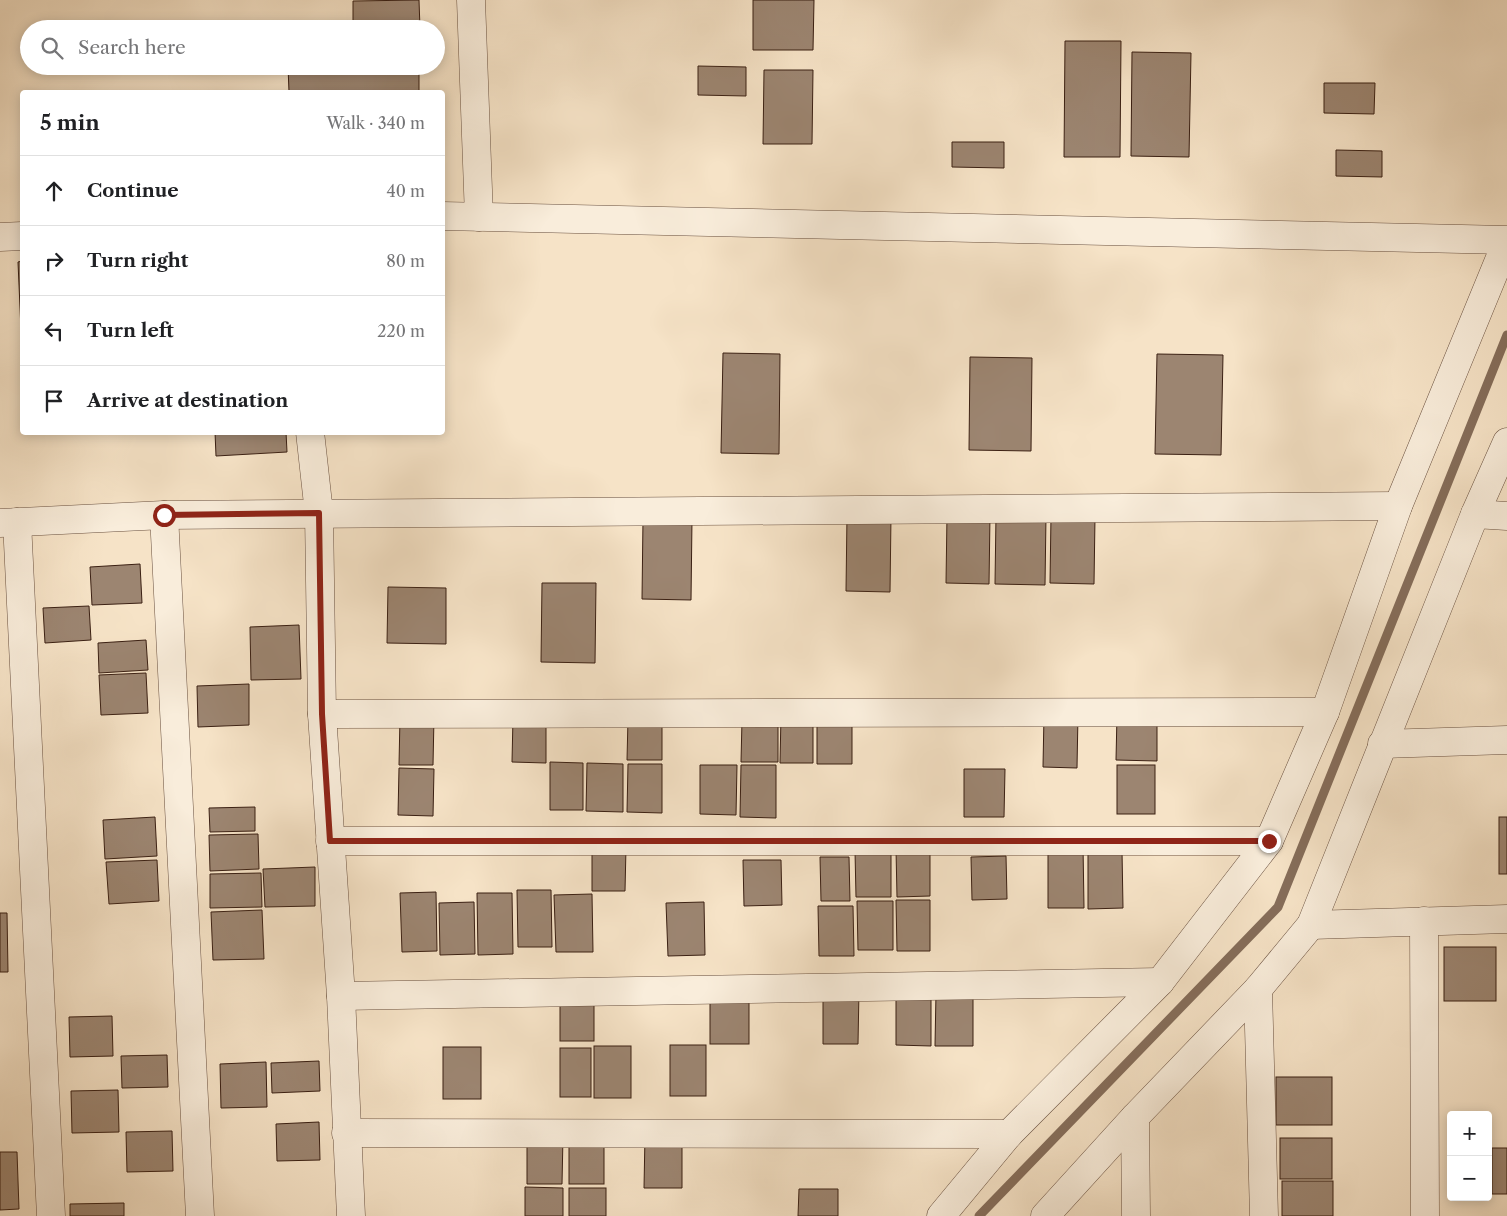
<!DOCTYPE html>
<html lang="en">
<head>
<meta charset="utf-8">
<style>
	:root { --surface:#fff; --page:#f6f6f6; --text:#202124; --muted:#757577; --line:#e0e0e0 }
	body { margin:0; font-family:"Libre Caslon Text",serif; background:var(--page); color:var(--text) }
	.controls { position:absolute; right:15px; bottom:15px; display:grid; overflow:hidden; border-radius:5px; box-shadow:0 2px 12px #0003 }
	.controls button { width:45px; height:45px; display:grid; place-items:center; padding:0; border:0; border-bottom:1px solid var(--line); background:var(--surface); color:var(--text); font:25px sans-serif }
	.stop { position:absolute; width:15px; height:15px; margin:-11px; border:4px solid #8f2418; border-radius:50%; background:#fff }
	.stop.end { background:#8f2418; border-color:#fff; box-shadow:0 1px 5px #0008 }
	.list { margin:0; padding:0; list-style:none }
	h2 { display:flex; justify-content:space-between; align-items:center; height:65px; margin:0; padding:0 20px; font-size:21px }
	h2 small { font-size:16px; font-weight:400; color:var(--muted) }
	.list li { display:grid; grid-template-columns:32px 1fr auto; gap:15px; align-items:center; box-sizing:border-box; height:70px; padding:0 20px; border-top:1px solid var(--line) }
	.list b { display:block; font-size:19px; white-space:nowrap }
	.list em { font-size:16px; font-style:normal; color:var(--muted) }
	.icon { flex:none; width:28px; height:28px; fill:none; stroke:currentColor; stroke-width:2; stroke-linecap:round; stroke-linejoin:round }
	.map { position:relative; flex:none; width:1507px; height:1216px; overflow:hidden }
	.search { position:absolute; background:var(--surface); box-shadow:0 2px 12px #0003; left:20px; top:20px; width:425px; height:55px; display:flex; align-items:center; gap:12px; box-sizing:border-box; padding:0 18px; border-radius:28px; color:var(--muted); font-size:19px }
	.panel { position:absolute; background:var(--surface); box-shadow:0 2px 12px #0003; left:20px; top:90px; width:425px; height:345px; border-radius:5px }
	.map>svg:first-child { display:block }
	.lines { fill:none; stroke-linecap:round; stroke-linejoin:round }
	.stream { stroke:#856d5a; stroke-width:9 }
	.building { fill:#9c8571; stroke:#3b2013 }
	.street-casing { stroke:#6a5140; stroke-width:29 }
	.street { stroke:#f9eddb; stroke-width:28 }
	.route { stroke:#8f2418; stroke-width:6 }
</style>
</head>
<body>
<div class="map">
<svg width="1507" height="1216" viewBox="0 0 1507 1216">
	<rect width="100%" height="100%" fill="#f6e3c7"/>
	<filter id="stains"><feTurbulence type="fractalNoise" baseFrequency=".004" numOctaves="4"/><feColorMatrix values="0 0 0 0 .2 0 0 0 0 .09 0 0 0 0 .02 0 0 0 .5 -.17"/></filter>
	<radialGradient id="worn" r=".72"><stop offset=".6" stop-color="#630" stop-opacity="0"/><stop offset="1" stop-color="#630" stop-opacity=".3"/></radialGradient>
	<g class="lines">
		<!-- stream -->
		<polyline class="stream" points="979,1216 1278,907 1507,335"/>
	</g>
	<!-- building -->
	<g class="building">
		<polygon points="419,0 420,29 353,29 353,1"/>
		<polygon points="753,0 814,0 813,50 753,50"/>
		<polygon points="1065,41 1121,41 1120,157 1064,157"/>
		<polygon points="1132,52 1191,53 1189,157 1131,156"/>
		<polygon points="288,66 419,66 419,92 289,92"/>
		<polygon points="698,66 746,67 746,96 698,95"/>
		<polygon points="764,70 813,70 812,144 763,144"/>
		<polygon points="1324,83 1375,83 1374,114 1324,113"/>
		<polygon points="952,142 1004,142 1004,168 952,167"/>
		<polygon points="1336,150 1382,151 1382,177 1336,176"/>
		<polygon points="22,261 22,353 18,262"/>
		<polygon points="723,353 780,354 779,454 721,453"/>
		<polygon points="1157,354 1223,355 1221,455 1155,454"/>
		<polygon points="970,357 1032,358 1031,451 969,450"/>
		<polygon points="215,432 286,432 287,452 216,456"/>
		<polygon points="847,515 891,516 890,592 846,591"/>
		<polygon points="947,515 990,515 989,584 946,583"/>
		<polygon points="996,515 1046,516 1045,585 995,584"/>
		<polygon points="1051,516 1095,517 1094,584 1050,583"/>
		<polygon points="643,519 692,519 691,600 642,599"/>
		<polygon points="140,564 142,603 92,605 90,567"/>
		<polygon points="542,583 596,583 595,663 541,662"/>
		<polygon points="388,587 446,588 446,644 387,643"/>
		<polygon points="89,606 91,640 45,643 43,608"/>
		<polygon points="299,625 301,679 251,680 250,627"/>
		<polygon points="146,640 148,670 99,673 98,643"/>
		<polygon points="146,673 148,713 101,715 99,675"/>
		<polygon points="249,684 249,725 198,727 197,686"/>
		<polygon points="781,715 813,716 813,763 780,763"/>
		<polygon points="817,715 852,716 852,764 817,764"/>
		<polygon points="1044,715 1078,715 1077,768 1043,767"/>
		<polygon points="1117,715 1157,715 1157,761 1116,760"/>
		<polygon points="400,717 434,717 433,765 399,765"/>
		<polygon points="513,717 546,717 546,763 512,762"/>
		<polygon points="628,719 662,719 662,760 627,760"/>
		<polygon points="742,720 778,720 778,762 741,762"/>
		<polygon points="550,762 583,763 583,810 550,810"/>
		<polygon points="587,763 623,764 623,812 586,811"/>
		<polygon points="628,764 662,764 662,813 627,812"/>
		<polygon points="700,765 737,765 736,815 700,814"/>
		<polygon points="741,765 776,765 776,818 740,817"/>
		<rect x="1117" y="765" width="38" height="49"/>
		<polygon points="399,768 434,769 433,816 398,815"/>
		<polygon points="964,769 1005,769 1004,817 964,817"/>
		<polygon points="255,807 255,831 210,832 209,808"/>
		<polygon points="155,817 157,856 105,859 103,820"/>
		<rect x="1499" y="817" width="8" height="57"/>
		<polygon points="258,834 259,869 210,871 209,835"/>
		<polygon points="1083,846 1084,908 1048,908 1048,847"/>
		<polygon points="592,847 626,847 625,891 592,891"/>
		<polygon points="930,848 930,896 897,897 896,849"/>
		<polygon points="855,851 891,851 891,897 856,897"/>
		<polygon points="1122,851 1123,908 1088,909 1088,852"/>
		<polygon points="1006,856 1007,899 972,900 971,857"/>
		<polygon points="820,857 849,857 850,901 821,901"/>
		<polygon points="157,860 159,901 109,904 106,862"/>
		<polygon points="743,860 781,860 782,905 744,906"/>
		<polygon points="315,867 315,906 265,907 263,869"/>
		<polygon points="261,873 262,907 210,908 210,874"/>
		<polygon points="517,890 551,890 552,947 518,947"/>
		<polygon points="436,892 437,951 402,952 400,893"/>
		<polygon points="477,893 512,893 513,954 478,955"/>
		<polygon points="592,894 593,952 556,952 554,895"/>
		<polygon points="896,900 930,900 930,951 897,951"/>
		<polygon points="857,901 893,901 893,950 858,950"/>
		<polygon points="474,902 475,954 440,955 439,903"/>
		<polygon points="704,902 705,955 668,956 666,903"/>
		<polygon points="818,906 853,906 854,956 819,956"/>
		<polygon points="262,910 264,959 213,960 211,912"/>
		<polygon points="0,913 7,913 8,972 0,972"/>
		<rect x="1444" y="947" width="52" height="54"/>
		<polygon points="896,989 931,989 931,1046 896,1045"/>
		<polygon points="823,990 859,990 858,1044 823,1044"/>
		<rect x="710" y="992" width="39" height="52"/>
		<polygon points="936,993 973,993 973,1046 935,1046"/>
		<rect x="560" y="995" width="34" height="46"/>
		<polygon points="112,1016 113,1056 70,1057 69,1017"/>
		<rect x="670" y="1045" width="36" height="51"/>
		<rect x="594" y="1046" width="37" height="52"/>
		<rect x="443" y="1047" width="38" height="52"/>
		<rect x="560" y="1048" width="31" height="49"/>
		<polygon points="167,1055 168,1087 122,1088 121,1056"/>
		<polygon points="319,1061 320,1091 272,1093 271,1063"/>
		<polygon points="266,1062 267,1107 221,1108 220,1064"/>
		<rect x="1276" y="1077" width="56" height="48"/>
		<polygon points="118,1090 119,1132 72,1133 71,1091"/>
		<polygon points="319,1122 320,1160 277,1161 276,1124"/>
		<polygon points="172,1131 173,1171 127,1172 126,1132"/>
		<polygon points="645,1135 682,1135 682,1188 644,1188"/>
		<polygon points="527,1136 563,1136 562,1184 527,1184"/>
		<rect x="569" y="1136" width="35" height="48"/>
		<rect x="1280" y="1138" width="52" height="41"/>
		<rect x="1492" y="1148" width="15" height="46"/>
		<polygon points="0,1152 17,1152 19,1209 0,1210"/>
		<rect x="1282" y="1181" width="51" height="35"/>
		<polygon points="525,1187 563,1188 563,1216 525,1216"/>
		<rect x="569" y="1188" width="37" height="28"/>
		<polygon points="799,1189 838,1189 838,1216 798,1216"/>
		<polygon points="124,1203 124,1216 70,1216 70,1204"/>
	</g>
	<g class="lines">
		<defs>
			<g id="street">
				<polyline points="471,0 479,217"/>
				<polyline points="442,216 1507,240"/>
				<polyline points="0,237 22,236"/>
				<polyline points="310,432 319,513 322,714 341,996 351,1216"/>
				<polyline points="1475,514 1507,516"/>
				<polyline points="164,515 200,1216"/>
				<polyline points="17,522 51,1216"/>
				<polyline points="0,523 164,515 1398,506"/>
				<polyline points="322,714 1325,712"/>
				<polyline points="1382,744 1507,740"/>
				<polyline points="330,841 1269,841"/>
				<polyline points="1424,921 1425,1216"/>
				<polyline points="1311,925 1507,919"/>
				<polyline points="1258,989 1264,1216"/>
				<polyline points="341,996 1160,982"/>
				<polyline points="1135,1117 1136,1216"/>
				<polyline points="346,1133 1009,1134"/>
				<polyline points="941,1216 1009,1134 1160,982 1269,841 1325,712 1398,506 1507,241"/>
				<polyline points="1045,1216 1135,1117 1258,989 1311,925 1475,514 1507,442"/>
			</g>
		</defs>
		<!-- street casing -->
		<use href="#street" class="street-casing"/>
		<!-- street -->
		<use href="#street" class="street"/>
	</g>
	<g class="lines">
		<!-- route -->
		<polyline class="route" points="164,515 319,513 322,714 330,841 1269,841"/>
	</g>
	<rect width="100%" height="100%" filter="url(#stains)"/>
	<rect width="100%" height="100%" fill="url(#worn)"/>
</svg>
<div class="controls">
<button>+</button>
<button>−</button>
</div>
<div class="stop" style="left:164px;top:515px"></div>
<div class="stop end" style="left:1269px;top:841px"></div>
<div class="search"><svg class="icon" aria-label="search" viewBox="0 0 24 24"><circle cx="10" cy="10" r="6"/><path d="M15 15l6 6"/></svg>Search here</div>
<section class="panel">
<h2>5 min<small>Walk · 340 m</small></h2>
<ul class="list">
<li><svg class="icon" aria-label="ahead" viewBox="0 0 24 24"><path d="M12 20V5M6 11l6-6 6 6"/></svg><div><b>Continue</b></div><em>40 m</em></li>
<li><svg class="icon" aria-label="right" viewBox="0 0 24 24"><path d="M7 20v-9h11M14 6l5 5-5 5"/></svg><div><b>Turn right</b></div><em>80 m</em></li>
<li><svg class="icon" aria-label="left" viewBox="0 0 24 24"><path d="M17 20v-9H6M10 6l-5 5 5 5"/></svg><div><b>Turn left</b></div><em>220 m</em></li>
<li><svg class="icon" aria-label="arrive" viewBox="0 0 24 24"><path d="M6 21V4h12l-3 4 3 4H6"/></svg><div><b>Arrive at destination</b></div></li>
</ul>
</section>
</div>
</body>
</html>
